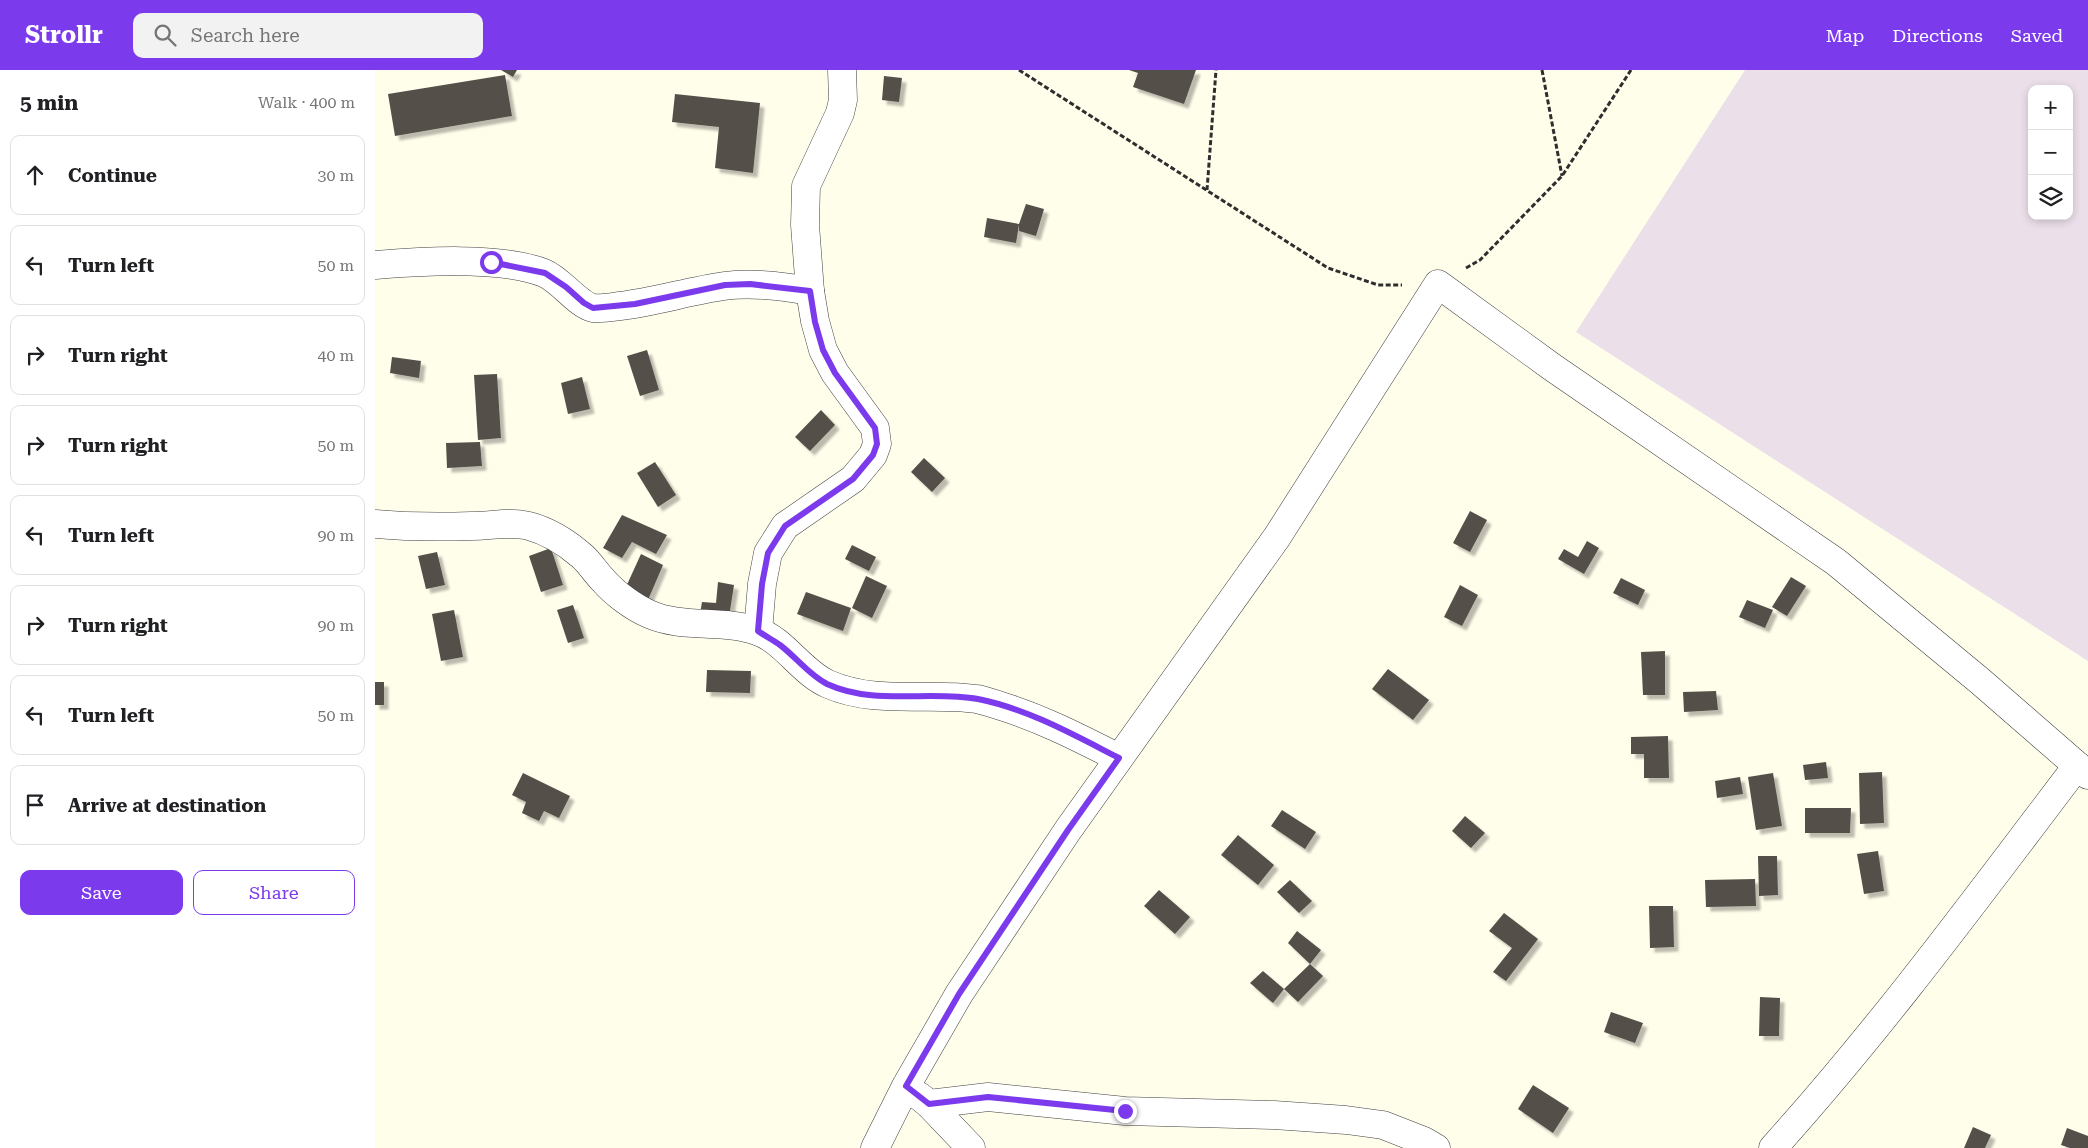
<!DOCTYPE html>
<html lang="en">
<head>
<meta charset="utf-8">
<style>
	:root { --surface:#fff; --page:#f2f2f2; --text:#202124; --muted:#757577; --line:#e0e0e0; --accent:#7c3aed }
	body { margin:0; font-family:"Roboto Serif",serif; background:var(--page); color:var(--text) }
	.controls { position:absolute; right:15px; top:15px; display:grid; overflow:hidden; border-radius:10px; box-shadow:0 2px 8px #0003 }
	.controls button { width:45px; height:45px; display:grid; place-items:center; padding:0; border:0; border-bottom:1px solid var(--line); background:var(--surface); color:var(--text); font:25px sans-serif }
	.stop { position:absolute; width:15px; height:15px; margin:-11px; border:4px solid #7c3aed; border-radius:50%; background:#fff }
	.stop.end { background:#7c3aed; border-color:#fff; box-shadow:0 1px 5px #0008 }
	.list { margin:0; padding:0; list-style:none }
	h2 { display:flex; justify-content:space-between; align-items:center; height:65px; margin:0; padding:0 20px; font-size:21px }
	h2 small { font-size:16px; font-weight:400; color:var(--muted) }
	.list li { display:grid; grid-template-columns:32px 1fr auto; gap:15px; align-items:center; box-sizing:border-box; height:80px; margin:0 10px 10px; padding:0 10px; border:1px solid var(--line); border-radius:10px }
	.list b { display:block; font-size:19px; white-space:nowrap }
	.list em { font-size:16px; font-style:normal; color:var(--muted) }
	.actions { display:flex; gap:10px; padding:15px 20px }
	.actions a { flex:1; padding:11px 0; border:1px solid var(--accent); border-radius:10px; text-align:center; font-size:18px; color:var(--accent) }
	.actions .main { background:var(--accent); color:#fff }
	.icon { flex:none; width:28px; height:28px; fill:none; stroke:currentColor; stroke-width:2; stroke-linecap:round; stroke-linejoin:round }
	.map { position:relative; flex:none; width:1713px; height:1078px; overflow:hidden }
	header { display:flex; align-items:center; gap:30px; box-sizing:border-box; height:70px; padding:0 25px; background:var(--accent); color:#fff }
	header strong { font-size:24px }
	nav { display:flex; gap:28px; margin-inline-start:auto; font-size:18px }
	.search { width:350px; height:45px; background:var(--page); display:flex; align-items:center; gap:12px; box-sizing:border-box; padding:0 18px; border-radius:10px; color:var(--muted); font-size:19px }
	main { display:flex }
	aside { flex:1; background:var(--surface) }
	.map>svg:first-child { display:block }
	.industrial { fill:#ebdfea; fill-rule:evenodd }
	.building { fill:#554f48; filter:url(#shadow) }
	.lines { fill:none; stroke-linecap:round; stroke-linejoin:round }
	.minor-casing { stroke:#3f3f3f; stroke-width:29 }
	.path { stroke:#2e2e2e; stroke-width:3; stroke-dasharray:5 2.5; stroke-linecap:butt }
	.minor { stroke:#fff; stroke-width:28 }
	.route { stroke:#7c3aed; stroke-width:6 }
</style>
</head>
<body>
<header>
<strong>Strollr</strong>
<div class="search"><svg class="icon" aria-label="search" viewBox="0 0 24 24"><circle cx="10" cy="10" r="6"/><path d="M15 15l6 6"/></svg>Search here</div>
<nav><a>Map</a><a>Directions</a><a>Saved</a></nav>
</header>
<main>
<aside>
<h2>5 min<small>Walk · 400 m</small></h2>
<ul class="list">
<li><svg class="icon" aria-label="ahead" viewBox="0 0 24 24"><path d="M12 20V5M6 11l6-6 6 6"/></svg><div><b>Continue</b></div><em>30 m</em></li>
<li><svg class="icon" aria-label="left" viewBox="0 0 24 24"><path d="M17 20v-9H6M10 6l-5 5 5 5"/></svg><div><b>Turn left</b></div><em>50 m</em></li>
<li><svg class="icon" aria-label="right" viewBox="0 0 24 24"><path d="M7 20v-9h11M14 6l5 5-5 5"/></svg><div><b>Turn right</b></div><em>40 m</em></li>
<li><svg class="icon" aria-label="right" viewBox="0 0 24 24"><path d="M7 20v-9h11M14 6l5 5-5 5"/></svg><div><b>Turn right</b></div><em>50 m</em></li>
<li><svg class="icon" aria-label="left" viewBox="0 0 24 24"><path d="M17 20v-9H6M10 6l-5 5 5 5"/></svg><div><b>Turn left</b></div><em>90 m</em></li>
<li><svg class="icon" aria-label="right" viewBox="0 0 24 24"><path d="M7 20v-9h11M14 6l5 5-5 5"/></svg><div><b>Turn right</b></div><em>90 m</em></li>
<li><svg class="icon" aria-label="left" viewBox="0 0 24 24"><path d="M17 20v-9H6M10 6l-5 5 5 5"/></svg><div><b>Turn left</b></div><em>50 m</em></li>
<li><svg class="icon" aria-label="arrive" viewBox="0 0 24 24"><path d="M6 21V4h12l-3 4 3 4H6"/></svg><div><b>Arrive at destination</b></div></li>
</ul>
<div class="actions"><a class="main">Save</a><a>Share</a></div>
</aside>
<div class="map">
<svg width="1713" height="1078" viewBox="0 0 1713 1078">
	<defs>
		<filter id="shadow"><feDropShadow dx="4.5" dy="4.5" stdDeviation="1" flood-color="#0004"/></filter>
	</defs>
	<rect width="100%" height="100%" fill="#fffeeb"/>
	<!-- industrial -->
	<path class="industrial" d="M1370 0H1713V591L1201 262ZM1657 19H1694V146H1657Z"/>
	<!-- building -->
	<g class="building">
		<polygon points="126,0 142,0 138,7"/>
		<polygon points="754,0 821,0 809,34 758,17 763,3"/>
		<polygon points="130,5 137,46 20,66 13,24"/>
		<polygon points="509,6 527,8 524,32 507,30"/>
		<polygon points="300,24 385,33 378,103 340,98 344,57 297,52"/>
		<polygon points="651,134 669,139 661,166 644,161 644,155 641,173 609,167 612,148 644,154"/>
		<polygon points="272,280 284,320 265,326 252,286"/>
		<polygon points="17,287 46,291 44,308 15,303"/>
		<polygon points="122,304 126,368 103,370 99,305"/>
		<polygon points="207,307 215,339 193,344 186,313"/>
		<polygon points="446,340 460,355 435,381 420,367"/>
		<polygon points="105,372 107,396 72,398 71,373"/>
		<polygon points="549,388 570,408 557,422 536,402"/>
		<polygon points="280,392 301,425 283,437 262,403"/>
		<polygon points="1095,441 1112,450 1095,482 1078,473"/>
		<polygon points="247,445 292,465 281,484 257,472 247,488 228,478"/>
		<polygon points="1212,471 1224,478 1209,504 1183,489 1189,479 1203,487"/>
		<polygon points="477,475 501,487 494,501 470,489"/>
		<polygon points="176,478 188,515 166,522 154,486"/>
		<polygon points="62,482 70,515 51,519 43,486"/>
		<polygon points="266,484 288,495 273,530 250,519"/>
		<polygon points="491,506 512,516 497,548 477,538"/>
		<polygon points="1416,507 1431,516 1412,546 1397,537"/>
		<polygon points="1246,508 1270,520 1263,535 1238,523"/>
		<polygon points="343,512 359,515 354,547 325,544 327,532 341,533"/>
		<polygon points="1085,515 1103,525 1087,556 1069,547"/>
		<polygon points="431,522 476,538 468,561 422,544"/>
		<polygon points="1372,530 1398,540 1390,558 1364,547"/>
		<polygon points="198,535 209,568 193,573 182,540"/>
		<polygon points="79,540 88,587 66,591 57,544"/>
		<polygon points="1290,581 1290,625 1268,625 1266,582"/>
		<polygon points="1013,599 1054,630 1038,650 997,619"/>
		<polygon points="332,600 376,601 375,623 331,622"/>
		<rect x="0" y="612" width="9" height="23"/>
		<polygon points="1341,621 1343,640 1309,642 1308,622"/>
		<polygon points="1293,666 1294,708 1269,708 1269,684 1256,684 1256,667"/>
		<polygon points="1451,692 1453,708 1430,710 1428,695"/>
		<polygon points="1507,702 1509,753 1485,754 1484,703"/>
		<polygon points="148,703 195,726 184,748 169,741 164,751 147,743 151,732 137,725"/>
		<polygon points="1398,703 1407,756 1381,760 1373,707"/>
		<polygon points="1365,707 1368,724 1342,728 1340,711"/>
		<polygon points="1430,738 1476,738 1475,763 1430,763"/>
		<polygon points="907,740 941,762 930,779 896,756"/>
		<polygon points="1090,746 1110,763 1096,778 1077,761"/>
		<polygon points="863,765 899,795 883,815 846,785"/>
		<polygon points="1503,781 1509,821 1489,824 1482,784"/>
		<polygon points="1383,786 1402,786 1403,825 1384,826"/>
		<polygon points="1380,809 1381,836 1331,837 1330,810"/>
		<polygon points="915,810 937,831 924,843 902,822"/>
		<polygon points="784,820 815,847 800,864 769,836"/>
		<polygon points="1274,836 1298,836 1299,877 1275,878"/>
		<polygon points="1129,843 1163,869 1131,911 1118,902 1137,878 1114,861"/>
		<polygon points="922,861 946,880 935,894 913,873"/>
		<polygon points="935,894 948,906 923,932 909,919"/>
		<polygon points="888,901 909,919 898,933 875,913"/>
		<polygon points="1385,927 1405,928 1404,966 1384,966"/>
		<polygon points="1236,942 1268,953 1260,973 1229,962"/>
		<polygon points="1158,1015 1194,1038 1178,1063 1143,1039"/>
		<polygon points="1598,1057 1616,1065 1610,1078 1589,1078"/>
		<polygon points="1692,1058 1713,1066 1713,1078 1695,1078 1686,1075"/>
	</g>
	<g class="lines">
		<defs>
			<g id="minor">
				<path d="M0 195C47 191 126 186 169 203 186 210 202 234 218 238 226 239 237 237 245 236 280 232 314 221 349 216 377 212 407 216 435 221"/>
				<path d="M0 454C32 457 65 457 97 456 117 456 135 451 154 456 173 461 192 473 207 486 215 493 221 503 228 510 239 523 258 537 274 544 307 559 348 549 382 561 409 570 427 603 453 614 501 635 552 622 602 629 611 631 620 634 629 637 670 650 706 669 744 688"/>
				<polyline points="383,561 387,514 393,483 410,456 478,409 498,385 502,374 500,358 460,303 448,280 440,251 435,221 430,155 431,116 465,43 468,30 467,0"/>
				<polyline points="544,1026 554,1034 596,1078"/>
				<polyline points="554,1034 613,1027 750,1041 899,1045 971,1050 1008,1055 1049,1071 1061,1078"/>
				<polyline points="500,1078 531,1016 584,924 693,760 902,467 1063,214 1177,297 1461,492 1605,611 1713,705"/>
				<path d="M1398 1078C1507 957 1604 825 1702 696"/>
			</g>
		</defs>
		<!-- minor casing -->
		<use href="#minor" class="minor-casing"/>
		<!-- path -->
		<g class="path">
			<polyline points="644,0 953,198 1003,215 1027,215"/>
			<polyline points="1167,0 1187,106"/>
			<polyline points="832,120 841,0"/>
			<polyline points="1091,198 1105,190 1187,106 1256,0"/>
		</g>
		<!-- minor -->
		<use href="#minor" class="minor"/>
	</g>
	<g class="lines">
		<!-- route -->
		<path class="route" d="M116 192 170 203 191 217 209 233 218 238 260 234 350 215 375 214 435 221 440 252 448 280 460 303 500 358 502 374 498 385 478 409 410 456 393 483 387 514 383 561C390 566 398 570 405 575 421 587 434 605 452 614 500 636 553 620 603 629 653 639 699 665 744 688L693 760 584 924 531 1016 554 1034 613 1027 750 1041"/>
	</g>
</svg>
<div class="controls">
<button>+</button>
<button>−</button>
<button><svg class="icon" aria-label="layers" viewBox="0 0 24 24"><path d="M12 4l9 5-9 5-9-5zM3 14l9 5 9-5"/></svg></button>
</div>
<div class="stop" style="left:116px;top:192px"></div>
<div class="stop end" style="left:750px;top:1041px"></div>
</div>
</main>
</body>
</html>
